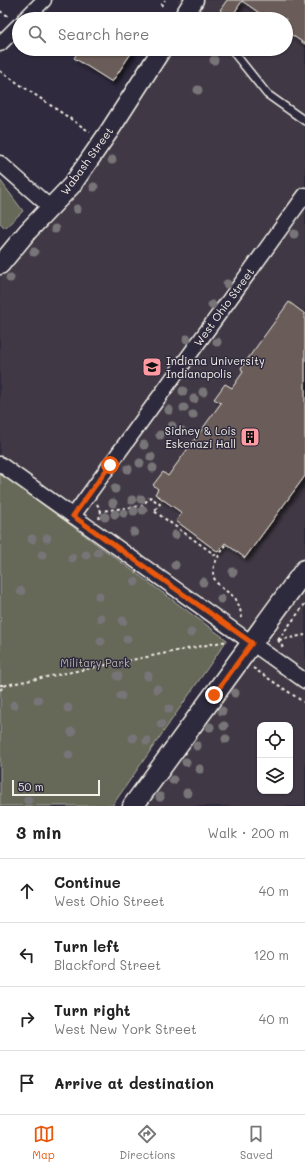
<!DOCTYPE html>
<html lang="en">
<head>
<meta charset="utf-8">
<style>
	:root { --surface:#fff; --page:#f6f6f6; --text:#222; --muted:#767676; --line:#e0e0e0; --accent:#ea580c }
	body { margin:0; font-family:Mali,sans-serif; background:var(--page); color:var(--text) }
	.controls { position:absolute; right:12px; bottom:12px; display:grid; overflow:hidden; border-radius:8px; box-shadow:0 1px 3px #0004 }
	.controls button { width:36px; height:36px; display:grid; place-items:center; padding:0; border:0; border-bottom:1px solid var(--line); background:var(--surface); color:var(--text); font:20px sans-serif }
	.scale { position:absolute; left:12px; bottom:10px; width:88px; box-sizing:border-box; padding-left:4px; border:2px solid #f4f1e8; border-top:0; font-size:11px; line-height:14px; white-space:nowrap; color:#f4f1e8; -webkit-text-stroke:3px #2f2a3d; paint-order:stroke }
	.stop { position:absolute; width:12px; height:12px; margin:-9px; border:3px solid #ea580c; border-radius:50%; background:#fff }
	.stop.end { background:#ea580c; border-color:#fff; box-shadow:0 1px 4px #0008 }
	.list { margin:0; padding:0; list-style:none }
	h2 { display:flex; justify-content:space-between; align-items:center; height:52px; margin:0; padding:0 16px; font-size:17px }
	h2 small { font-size:13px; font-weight:400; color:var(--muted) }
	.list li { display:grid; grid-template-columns:26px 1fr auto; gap:12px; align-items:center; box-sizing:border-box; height:64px; padding:0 16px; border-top:1px solid var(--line) }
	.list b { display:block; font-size:15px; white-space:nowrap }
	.list p { margin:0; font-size:13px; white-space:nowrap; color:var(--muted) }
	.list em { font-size:13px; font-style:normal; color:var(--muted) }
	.icon { flex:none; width:22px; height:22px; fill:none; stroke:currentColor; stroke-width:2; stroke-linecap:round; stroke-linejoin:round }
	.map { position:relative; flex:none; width:305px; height:806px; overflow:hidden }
	.search { position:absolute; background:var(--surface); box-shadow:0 1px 3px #0004; left:12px; right:12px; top:12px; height:44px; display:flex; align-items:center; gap:10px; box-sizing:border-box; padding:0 14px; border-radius:22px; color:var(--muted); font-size:15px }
	.sheet { height:308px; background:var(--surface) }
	nav { display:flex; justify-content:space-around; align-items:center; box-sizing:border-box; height:56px; border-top:1px solid var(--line); background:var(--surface); font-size:11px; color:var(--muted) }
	nav a { display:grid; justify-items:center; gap:2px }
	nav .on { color:var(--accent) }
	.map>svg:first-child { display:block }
	.built { fill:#413945; fill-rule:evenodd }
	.green { fill:#666859; stroke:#adaca0 }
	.building { fill:#6a5c58; stroke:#f4f1e8; filter:url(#shadow) }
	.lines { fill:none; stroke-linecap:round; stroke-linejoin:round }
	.service-casing { stroke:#f4f1e8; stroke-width:10 }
	.minor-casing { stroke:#f4f1e8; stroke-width:17 }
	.tertiary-casing { stroke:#f4f1e8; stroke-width:21 }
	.secondary-casing { stroke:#f4f1e8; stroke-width:23 }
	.path { stroke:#f4f1e8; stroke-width:2; stroke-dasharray:3 3; stroke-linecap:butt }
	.service { stroke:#2f2a3d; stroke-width:7 }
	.minor { stroke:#2f2a3d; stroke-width:14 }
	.tertiary { stroke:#2f2a3d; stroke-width:18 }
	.secondary { stroke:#2f2a3d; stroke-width:20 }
	.tree { fill:#787578 }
	.route { stroke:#ea580c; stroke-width:5 }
	.labels { text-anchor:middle; stroke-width:3; stroke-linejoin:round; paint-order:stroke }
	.street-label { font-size:11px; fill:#f4f1e8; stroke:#2f2a3d }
	.poi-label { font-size:11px; fill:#f4f1e8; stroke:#2f2a3d; text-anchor:start }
	.park-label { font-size:11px; fill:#b4b3a8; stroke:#2f2a3d }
</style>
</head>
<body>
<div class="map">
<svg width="305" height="806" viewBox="0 0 305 806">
	<defs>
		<filter id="shadow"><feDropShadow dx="3.5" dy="3.5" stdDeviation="2" flood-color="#0009"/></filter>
	</defs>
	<rect width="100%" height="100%" fill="#2f2a3d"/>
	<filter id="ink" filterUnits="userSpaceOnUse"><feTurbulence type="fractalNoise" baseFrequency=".025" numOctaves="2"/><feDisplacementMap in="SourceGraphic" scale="8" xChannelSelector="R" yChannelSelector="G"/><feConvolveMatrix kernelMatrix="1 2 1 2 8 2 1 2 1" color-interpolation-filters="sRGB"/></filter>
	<g filter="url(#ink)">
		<!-- built -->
		<path class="built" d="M176 0H305V806H135L252 643 0 464V269L160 49H286V19H181L189 8ZM260 725H290V791H260Z"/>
		<!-- green -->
		<g class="green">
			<polygon points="0,180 23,211 5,228 0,223"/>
			<polygon points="0,473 227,640 112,806 0,806"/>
		</g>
		<!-- building -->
		<g class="building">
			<polygon points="227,0 305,0 305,44 286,31 286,19 268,19 242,1 231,18 220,10"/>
			<polygon points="80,49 134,49 112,82 74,58"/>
			<polygon points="289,302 305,314 305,476 245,558 225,543 218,552 176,521 182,513 155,494 158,489 153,485 163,472 168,476 221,403 214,399 225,384 232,388 243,372 241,368"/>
		</g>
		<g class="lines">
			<defs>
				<polyline id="service" points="235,54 267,94 305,121"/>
				<g id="minor">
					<polyline points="25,19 44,0"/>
					<polyline points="0,44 19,25"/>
					<polyline points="0,163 51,208"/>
					<polyline points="0,464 305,681"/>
					<polyline points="73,516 305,195"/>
				</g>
				<g id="tertiary">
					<polyline points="182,19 194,0"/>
					<polyline points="0,265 28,231 72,185 110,130 162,49"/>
				</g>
				<polyline id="secondary" points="133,806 305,570"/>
			</defs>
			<!-- service casing -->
			<use href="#service" class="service-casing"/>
			<!-- minor casing -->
			<use href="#minor" class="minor-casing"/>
			<!-- tertiary casing -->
			<use href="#tertiary" class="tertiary-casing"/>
			<!-- secondary casing -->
			<use href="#secondary" class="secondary-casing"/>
			<!-- path -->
			<g class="path">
				<polyline points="161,6 165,0"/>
				<polyline points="0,11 10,17"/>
				<polyline points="0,71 90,132"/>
				<polyline points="97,504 101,511 142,506 150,497 160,504 154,511 218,557"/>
				<polyline points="99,519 101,511"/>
				<path d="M226 545C218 557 205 573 220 586 225 591 230 593 235 598 239 604 241 612 242 619"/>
				<polyline points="278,640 284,649"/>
				<polyline points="278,640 305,604"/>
				<polyline points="279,640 305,635"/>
				<polyline points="253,668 305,703"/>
				<polyline points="0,685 6,685"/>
				<polyline points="0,690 6,685 227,641"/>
			</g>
			<!-- service -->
			<use href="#service" class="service"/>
			<!-- minor -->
			<use href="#minor" class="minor"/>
			<!-- tertiary -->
			<use href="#tertiary" class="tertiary"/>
			<!-- secondary -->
			<use href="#secondary" class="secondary"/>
		</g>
		<!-- trees -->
		<g class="tree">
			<circle cx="214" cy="60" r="4.5"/>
			<circle cx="198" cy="90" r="4.5"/>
			<circle cx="112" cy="160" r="4.5"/>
			<circle cx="94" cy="187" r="4.5"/>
			<circle cx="77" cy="209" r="4.5"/>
			<circle cx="55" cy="229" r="4.5"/>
			<circle cx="294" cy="234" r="4.5"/>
			<circle cx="34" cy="252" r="4.5"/>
			<circle cx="10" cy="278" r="4.5"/>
			<circle cx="227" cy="284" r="4.5"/>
			<circle cx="212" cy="305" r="4.5"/>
			<circle cx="187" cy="339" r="4.5"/>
			<circle cx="217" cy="342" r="4.5"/>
			<circle cx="183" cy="391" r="4.5"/>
			<circle cx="203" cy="392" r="4.5"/>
			<circle cx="194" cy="399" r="4.5"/>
			<circle cx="184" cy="408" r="4.5"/>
			<circle cx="169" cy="410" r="4.5"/>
			<circle cx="193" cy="415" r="4.5"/>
			<circle cx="172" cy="426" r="4.5"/>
			<circle cx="182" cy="431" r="4.5"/>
			<circle cx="160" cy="435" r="4.5"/>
			<circle cx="144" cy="445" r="4.5"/>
			<circle cx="151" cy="457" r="4.5"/>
			<circle cx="140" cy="463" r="4.5"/>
			<circle cx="153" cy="468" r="4.5"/>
			<circle cx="128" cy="469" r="4.5"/>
			<circle cx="115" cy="489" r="4.5"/>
			<circle cx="141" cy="499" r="4.5"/>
			<circle cx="132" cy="500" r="4.5"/>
			<circle cx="113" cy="503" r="4.5"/>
			<circle cx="143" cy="510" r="4.5"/>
			<circle cx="134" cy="511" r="4.5"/>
			<circle cx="124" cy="513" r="4.5"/>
			<circle cx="115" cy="514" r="4.5"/>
			<circle cx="105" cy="517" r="4.5"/>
			<circle cx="134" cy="532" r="4.5"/>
			<circle cx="175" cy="535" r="4.5"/>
			<circle cx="47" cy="538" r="4.5"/>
			<circle cx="32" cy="539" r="4.5"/>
			<circle cx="98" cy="552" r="4.5"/>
			<circle cx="42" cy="555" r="4.5"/>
			<circle cx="86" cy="555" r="4.5"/>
			<circle cx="72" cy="558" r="4.5"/>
			<circle cx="175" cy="565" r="4.5"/>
			<circle cx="233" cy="572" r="4.5"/>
			<circle cx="135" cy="582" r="4.5"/>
			<circle cx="203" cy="582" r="4.5"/>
			<circle cx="21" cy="591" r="4.5"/>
			<circle cx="99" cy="596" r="4.5"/>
			<circle cx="221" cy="599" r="4.5"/>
			<circle cx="101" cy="618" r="4.5"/>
			<circle cx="123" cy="621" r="4.5"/>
			<circle cx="191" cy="633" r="4.5"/>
			<circle cx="127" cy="639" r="4.5"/>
			<circle cx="101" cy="641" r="4.5"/>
			<circle cx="118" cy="676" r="4.5"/>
			<circle cx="148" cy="676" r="4.5"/>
			<circle cx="157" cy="689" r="4.5"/>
			<circle cx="235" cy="693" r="4.5"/>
			<circle cx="121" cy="696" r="4.5"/>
			<circle cx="38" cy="700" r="4.5"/>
			<circle cx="14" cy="705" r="4.5"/>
			<circle cx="68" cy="708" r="4.5"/>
			<circle cx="169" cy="709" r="4.5"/>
			<circle cx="222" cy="711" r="4.5"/>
			<circle cx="161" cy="724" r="4.5"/>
			<circle cx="224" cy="726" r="4.5"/>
			<circle cx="210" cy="727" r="4.5"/>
			<circle cx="72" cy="732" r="4.5"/>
			<circle cx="133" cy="738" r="4.5"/>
			<circle cx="226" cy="739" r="4.5"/>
			<circle cx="147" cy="741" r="4.5"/>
			<circle cx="197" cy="746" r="4.5"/>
			<circle cx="69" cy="755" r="4.5"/>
			<circle cx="186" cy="762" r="4.5"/>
			<circle cx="200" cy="769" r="4.5"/>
			<circle cx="173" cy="780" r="4.5"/>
			<circle cx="187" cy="793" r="4.5"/>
			<circle cx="160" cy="797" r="4.5"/>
			<circle cx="28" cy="800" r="4.5"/>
		</g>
	</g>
	<g class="lines" filter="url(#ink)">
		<!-- route -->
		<polyline class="route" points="110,465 73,516 252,643 214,695"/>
	</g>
	<!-- icons -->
	<defs>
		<symbol id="university-square" viewBox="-11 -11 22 22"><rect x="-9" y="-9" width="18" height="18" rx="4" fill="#ff9aa2" stroke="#2f2a3d"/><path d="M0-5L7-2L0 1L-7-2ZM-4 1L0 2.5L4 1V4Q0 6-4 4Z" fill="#111"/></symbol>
		<symbol id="building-square" viewBox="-11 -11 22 22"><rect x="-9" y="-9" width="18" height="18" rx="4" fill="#ff9aa2" stroke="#2f2a3d"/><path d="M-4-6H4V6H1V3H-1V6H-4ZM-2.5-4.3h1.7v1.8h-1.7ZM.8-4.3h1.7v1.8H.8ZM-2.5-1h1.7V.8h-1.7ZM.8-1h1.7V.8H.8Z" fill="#111"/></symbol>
	</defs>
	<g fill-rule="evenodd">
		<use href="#university-square" x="141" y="356" width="22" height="22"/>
		<use href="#building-square" x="239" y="426" width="22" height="22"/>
	</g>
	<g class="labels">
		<!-- street labels -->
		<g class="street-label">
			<text transform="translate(87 161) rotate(-54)" y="4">Wabash Street</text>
			<text transform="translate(224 307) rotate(-54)" y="4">West Ohio Street</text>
		</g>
		<!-- poi labels -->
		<g class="poi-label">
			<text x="166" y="365">Indiana University<tspan x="166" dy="13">Indianapolis</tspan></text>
			<text x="236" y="435" text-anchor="end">Sidney &amp; Lois<tspan x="236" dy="13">Eskenazi Hall</tspan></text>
		</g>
		<!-- park labels -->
		<g class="park-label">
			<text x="95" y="667">Military Park</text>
		</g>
	</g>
</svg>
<div class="controls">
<button><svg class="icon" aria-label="locate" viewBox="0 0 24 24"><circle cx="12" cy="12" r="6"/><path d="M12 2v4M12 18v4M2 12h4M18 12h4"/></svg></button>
<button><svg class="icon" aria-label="layers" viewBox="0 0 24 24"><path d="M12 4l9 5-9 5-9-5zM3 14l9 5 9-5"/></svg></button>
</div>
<div class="scale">50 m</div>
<div class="stop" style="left:110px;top:465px"></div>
<div class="stop end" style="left:214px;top:695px"></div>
<div class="search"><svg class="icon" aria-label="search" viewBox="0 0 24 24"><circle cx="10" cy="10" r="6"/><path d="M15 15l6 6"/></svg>Search here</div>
</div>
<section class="sheet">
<h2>3 min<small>Walk · 200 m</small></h2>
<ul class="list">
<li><svg class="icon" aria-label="ahead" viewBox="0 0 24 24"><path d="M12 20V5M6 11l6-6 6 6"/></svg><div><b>Continue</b><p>West Ohio Street</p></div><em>40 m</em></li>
<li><svg class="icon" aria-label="left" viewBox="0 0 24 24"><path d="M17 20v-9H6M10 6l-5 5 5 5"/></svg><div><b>Turn left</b><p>Blackford Street</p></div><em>120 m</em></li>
<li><svg class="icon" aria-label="right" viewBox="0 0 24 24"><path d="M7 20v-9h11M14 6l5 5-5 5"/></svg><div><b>Turn right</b><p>West New York Street</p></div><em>40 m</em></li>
<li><svg class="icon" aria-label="arrive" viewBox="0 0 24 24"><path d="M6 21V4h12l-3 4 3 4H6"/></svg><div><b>Arrive at destination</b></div></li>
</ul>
</section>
<nav>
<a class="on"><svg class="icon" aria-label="map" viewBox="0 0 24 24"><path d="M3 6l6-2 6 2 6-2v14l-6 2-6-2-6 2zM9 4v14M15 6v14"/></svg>Map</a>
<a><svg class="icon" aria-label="directions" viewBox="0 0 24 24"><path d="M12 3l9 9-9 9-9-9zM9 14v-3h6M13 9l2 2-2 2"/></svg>Directions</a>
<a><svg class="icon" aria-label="saved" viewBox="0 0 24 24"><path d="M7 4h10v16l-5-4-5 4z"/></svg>Saved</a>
</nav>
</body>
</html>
